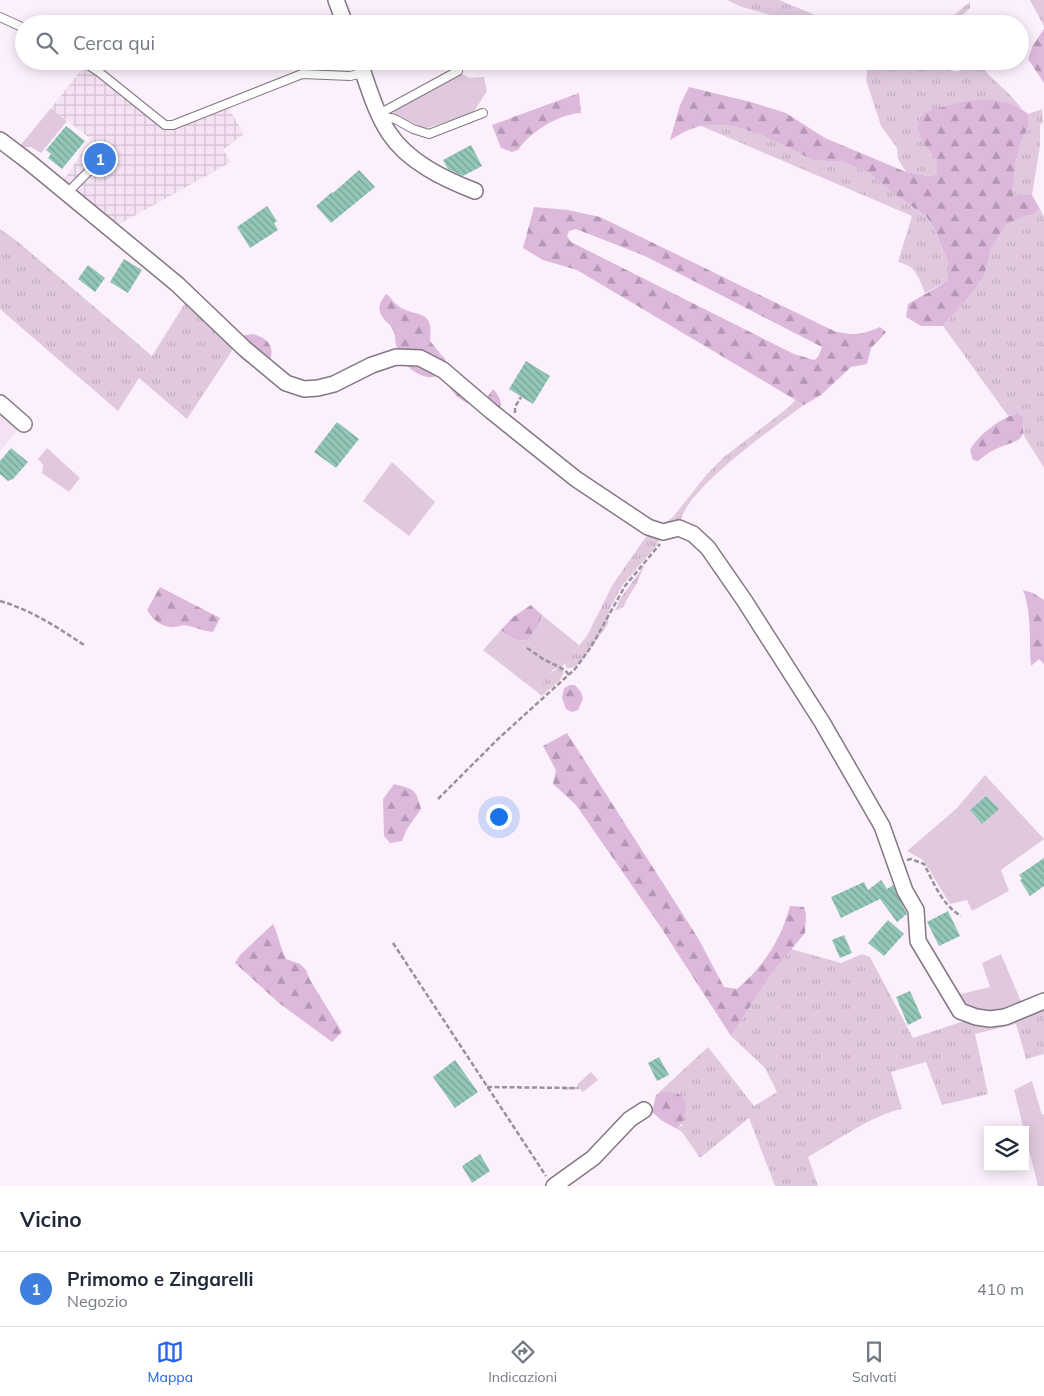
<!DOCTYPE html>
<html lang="it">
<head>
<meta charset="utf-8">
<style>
	:root { --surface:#fff; --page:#f6f6f7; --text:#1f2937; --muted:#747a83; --line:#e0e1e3; --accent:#2563eb }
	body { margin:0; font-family:Mulish,sans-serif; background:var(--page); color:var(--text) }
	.controls { position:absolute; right:15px; bottom:15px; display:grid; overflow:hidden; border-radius:0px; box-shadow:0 2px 12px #0003 }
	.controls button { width:45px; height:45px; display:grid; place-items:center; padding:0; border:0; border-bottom:1px solid var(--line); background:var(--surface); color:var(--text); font:25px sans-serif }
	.you { position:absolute; left:498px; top:816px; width:18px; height:18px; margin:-12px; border:4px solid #fff; border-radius:50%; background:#1a73e8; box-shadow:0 0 0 8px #1a73e833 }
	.badge { display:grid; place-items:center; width:32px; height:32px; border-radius:50%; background:var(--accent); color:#fff; font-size:16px; font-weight:700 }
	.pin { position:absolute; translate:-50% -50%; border:2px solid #fff; box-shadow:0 1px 5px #0006 }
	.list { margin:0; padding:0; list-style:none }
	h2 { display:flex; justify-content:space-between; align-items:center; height:65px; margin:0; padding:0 20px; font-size:21px }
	h2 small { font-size:16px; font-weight:400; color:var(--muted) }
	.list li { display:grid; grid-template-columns:32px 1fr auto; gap:15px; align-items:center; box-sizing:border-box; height:75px; padding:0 20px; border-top:1px solid var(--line) }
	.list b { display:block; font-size:19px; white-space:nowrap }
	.list p { margin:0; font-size:16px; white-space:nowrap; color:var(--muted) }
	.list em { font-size:16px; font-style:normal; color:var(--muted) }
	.icon { flex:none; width:28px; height:28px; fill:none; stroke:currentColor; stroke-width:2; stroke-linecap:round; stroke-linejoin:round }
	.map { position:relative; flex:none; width:1044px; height:1186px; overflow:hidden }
	.search { position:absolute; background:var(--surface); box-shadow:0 2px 12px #0003; left:15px; right:15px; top:15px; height:55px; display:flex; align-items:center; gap:12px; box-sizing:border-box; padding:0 18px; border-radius:28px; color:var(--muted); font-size:19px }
	.sheet { height:140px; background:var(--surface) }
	nav { display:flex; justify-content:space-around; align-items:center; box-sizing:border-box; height:70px; border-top:1px solid var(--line); background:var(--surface); font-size:14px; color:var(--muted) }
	nav a { display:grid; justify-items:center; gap:2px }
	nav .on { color:var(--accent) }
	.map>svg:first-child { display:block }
	.built { fill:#f4e1f3 }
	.industrial { fill:url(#industrial-grid) }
	.grass { fill:url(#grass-tufts) }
	.forest { fill:url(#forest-firs); fill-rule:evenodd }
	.garden { fill:#e0c9df }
	.building { fill:url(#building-back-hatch) }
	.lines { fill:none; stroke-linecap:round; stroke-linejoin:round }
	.service-casing { stroke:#827782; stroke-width:10 }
	.minor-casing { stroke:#827782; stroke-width:18 }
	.path { stroke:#9a919a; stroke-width:2.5; stroke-dasharray:5 2.5; stroke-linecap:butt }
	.service { stroke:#fff; stroke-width:8 }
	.minor { stroke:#fff; stroke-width:15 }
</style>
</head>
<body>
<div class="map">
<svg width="1044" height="1186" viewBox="0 0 1044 1186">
	<defs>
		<pattern id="industrial-grid" width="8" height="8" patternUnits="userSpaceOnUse" patternTransform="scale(1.25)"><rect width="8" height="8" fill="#f4e1f3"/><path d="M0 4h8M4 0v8" fill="none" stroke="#d2c2d1"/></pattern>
		<pattern id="grass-tufts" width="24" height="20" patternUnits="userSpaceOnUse" patternTransform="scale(1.25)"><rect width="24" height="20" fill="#e0c9df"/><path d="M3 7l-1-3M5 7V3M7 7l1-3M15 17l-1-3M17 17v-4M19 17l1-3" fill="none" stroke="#c1adc0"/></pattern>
		<pattern id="forest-firs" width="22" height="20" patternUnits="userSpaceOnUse" patternTransform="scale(1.25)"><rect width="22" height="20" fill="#dcb9db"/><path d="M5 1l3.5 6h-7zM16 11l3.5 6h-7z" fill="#b397b3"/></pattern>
		<pattern id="building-back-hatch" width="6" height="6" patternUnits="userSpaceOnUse" patternTransform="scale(1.25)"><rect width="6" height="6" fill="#92c7b7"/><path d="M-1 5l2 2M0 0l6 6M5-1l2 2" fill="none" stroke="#78a296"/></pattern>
	</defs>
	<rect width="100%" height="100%" fill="#fdf0fd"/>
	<!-- built -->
	<polygon class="built" points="0,406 22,425 0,451"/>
	<!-- industrial -->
	<polygon class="industrial" points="83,63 167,127 180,126 228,107 244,134 223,150 231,162 118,225 63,181 91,139 51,108 83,68"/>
	<!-- grass -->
	<g class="grass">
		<polygon points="727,0 779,0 837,24 790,24 774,16 739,6"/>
		<polygon points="1030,0 1044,0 1044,26 1031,2"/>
		<polygon points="970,2 970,8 953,24 943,24"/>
		<path d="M864 61H940C953 79 962 70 976 61 983 65 985 72 990 76 1002 87 1012 96 1022 109L1001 101 924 144 937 162V174L928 176 906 172 898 159 897 148 881 126 866 80 868 64Z"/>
		<polygon points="1042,109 1043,122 1040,125 1040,146 1032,195 1020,193 1013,199 1015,165 1021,142 1028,127 1028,114"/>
		<path d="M728 125 757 133 813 160 843 162 869 173 894 194 926 216 934 228 948 262V281L925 293C918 276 917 267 898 262L912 216 701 126Z"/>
		<polygon points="1040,209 1044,217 1044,468 1023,434 1024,426 1016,413 1008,416 943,326 964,303 984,277 991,249 1006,225 1022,217 1034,214"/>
		<polygon points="0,229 17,241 152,356 187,300 235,346 187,419 139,378 118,411 0,309"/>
		<path d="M796 399 804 405C775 427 684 489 680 524L666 522 673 517 707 474 724 457 789 407Z"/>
		<polygon points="650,531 661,536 657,545 622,586 609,610 608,624 581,662 572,668 567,668 565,664 566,661 587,636 613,584"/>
		<polygon points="645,564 637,583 625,603 624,607 615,611 620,599"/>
		<path d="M561 668 564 672 560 680 542 696 537 692C543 681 549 670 561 668Z"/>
		<path d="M791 949 841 963 862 954 870 957 913 1038 967 1020 1044 1003V1054L1026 1059 1016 1024 975 1034 988 1094 942 1105 926 1062 891 1072 902 1109C876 1113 833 1143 808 1157L818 1186H775L749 1118 700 1158 682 1132 677 1129 682 1125 663 1092 656 1095 708 1047 754 1106 777 1092 765 1068 731 1036 774 970Z"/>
		<polygon points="591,1072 598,1080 583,1092 580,1089 563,1090 562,1087 578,1087 577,1085"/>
	</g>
	<!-- forest -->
	<g class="forest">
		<polygon points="1044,29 1044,83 1028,59 1033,45"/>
		<path d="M689 87 751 102 786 113 825 138 906 172 928 176 937 174V162L924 144 917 127 924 113C956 102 998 89 1028 114V127L1021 142 1015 165 1013 198 1020 193 1032 195 1040 209 1034 214 1022 217 1006 225 991 249 984 277 964 303 943 326H921L906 317 908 304 948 281V262L934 228 926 216 894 194 869 173 843 162 813 160 757 133 728 125 700 126 686 131 670 140 680 105Z"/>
		<path d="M579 93 581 113C559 114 531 131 518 150L512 152 501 148 492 125Z"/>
		<path d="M534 207 568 210 600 217 834 331C853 336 862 335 880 327L886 332 883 336 871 348 867 364 851 367 821 395 804 405 577 270 543 260 523 248ZM576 229 645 256 822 347 818 357 814 360 794 354 571 242 567 236 569 231Z"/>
		<path d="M386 294C392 298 392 301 397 305 414 319 435 306 430 341L447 362 445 368 486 399 493 389C499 395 503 402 499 410 465 404 459 405 441 374 434 378 431 378 423 376 409 371 400 359 396 345 395 340 396 335 393 330 390 323 382 320 380 312 378 305 382 299 386 294Z"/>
		<path d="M253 334C271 339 277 351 266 367 251 366 239 362 235 346L241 336Z"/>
		<path d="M1016 413 1022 416C1027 442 1018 440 998 448 991 451 984 456 978 461L973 460 970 450C979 434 999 420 1016 413Z"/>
		<path d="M160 587 220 618 213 632C204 631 198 628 189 626 184 624 179 627 173 627 161 627 153 620 147 610Z"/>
		<path d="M1023 590 1033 593 1044 600V664L1039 659 1031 666C1029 641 1032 613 1023 590Z"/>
		<path d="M531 605 542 615 539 625 528 640C516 642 510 638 501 630L513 617Z"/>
		<polygon points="570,685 575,685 581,692 583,699 578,710 572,712 566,709 562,698 564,688"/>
		<path d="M567 733 698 938 724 987 737 989C763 967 781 940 790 906L804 907 806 915 805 933 774 970 731 1036 658 923 576 805 553 784 556 770 543 746Z"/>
		<path d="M394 784C414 789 416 789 421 809L407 829 402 841 390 843 384 836 383 799Z"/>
		<path d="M273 924C279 936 280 948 286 959L300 964 306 970 310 980 342 1032 332 1042 279 1003 235 963 240 955Z"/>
		<path d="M662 1092C667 1092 674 1092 678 1094 691 1101 685 1121 677 1129L661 1120 652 1112 656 1095Z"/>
	</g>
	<!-- garden -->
	<g class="garden">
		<polygon points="460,73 470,78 484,77 487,91 473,113 427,128 421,127 392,112"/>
		<polygon points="51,108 67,121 41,153 31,147 19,147"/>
		<polygon points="47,448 80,478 69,492 42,473 43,465 38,459"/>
		<polygon points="392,462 435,502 409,536 363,501"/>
		<path d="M542 615 579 645 561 668 554 669 549 674 537 692 483 650 501 630C510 638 516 642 528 640L539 625Z"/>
		<polygon points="985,775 1044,839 1001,870 1009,891 972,911 967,900 950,904 923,860 907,851 956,809"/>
		<polygon points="1001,954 1022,1004 997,1013 966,1009 957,995 990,987 982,963"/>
		<polygon points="1032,1081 1042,1115 1044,1114 1044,1186 1038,1186 1014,1090"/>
	</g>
	<!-- building -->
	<g class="building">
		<polygon points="66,126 85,141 62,169 48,158 51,154 46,150"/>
		<polygon points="471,145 482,166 463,176 448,169 443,160"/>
		<polygon points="359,170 375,187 331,223 316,206 332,192 333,193"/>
		<polygon points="267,206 277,221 274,223 278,230 250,248 237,227"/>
		<polygon points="124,259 142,270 128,293 110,282"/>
		<polygon points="88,265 105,278 95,292 78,279"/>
		<polygon points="526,361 550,376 533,404 509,389"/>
		<polygon points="337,422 359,439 336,468 314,452"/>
		<polygon points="11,448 28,462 13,479 8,481 0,474 0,461"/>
		<polygon points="986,796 999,809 982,824 970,810"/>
		<polygon points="1044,858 1044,886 1030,896 1020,880 1022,879 1019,875"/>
		<polygon points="881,880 887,889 893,885 907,914 897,922 880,899 841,918 831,897 864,882 868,890"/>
		<polygon points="948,911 960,936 939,946 927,922"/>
		<polygon points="888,920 904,934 884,956 868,943"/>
		<polygon points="844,935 852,953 840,958 832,940"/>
		<polygon points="910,991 922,1018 908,1025 896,997"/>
		<polygon points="659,1057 669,1075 657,1081 648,1063"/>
		<polygon points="455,1060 478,1092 455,1108 433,1077"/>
		<polygon points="480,1154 490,1171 472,1183 462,1166"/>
	</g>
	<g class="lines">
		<defs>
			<g id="service">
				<polyline points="0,17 24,28"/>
				<polyline points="82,61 99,72 165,125 173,125 302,74 350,76 363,73"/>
				<polyline points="379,114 458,71"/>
				<polyline points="380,116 395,119 413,129 429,134 483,113"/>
				<polyline points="67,193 97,163"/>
			</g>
			<g id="minor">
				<polyline points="336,0 345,24"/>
				<path d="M359 61C368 85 375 112 389 133 408 162 444 179 475 191"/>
				<polyline points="0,140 29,162 177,284 245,349 286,383 304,389 318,388 334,384 372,365 396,357 420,358 443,370 491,411 576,479 648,527 663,532 679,528 693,534 708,548 744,600 822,722 882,826 905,891 916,910 918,941 960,1011 976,1017 990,1019 1005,1017 1044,1001"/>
				<polyline points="0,403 24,424"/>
				<polyline points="554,1186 593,1158 630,1119 644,1110"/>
			</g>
		</defs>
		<!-- service casing -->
		<use href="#service" class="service-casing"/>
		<!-- minor casing -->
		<use href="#minor" class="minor-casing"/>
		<!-- path -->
		<g class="path">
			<polyline points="515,413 515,407 521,397"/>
			<path d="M0 601C31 610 57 627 84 645"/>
			<polyline points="527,648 543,659 565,670 569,675"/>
			<polyline points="438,799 498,739 575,669 591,647 625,586 660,544"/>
			<path d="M907 860 911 859 924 864C933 882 943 906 961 916"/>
			<polyline points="393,943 546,1176"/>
			<polyline points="487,1087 578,1088"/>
		</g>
		<!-- service -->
		<use href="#service" class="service"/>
		<!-- minor -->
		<use href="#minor" class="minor"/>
	</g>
</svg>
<div class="controls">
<button><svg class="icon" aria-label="layers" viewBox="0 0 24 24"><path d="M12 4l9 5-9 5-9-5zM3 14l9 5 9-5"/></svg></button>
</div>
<div class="you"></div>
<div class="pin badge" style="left:100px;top:159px;background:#3f7fe0">1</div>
<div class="search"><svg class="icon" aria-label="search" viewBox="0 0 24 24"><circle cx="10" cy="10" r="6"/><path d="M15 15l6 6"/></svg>Cerca qui</div>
</div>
<section class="sheet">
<h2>Vicino<small></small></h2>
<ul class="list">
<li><span class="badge" style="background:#3f7fe0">1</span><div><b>Primomo e Zingarelli</b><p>Negozio</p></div><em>410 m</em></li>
</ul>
</section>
<nav>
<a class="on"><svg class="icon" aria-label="map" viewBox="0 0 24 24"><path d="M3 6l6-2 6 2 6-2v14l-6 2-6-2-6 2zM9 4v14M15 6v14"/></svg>Mappa</a>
<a><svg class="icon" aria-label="directions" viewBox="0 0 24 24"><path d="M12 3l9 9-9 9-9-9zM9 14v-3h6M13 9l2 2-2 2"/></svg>Indicazioni</a>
<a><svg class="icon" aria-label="saved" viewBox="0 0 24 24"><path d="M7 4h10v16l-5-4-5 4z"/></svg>Salvati</a>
</nav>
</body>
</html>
